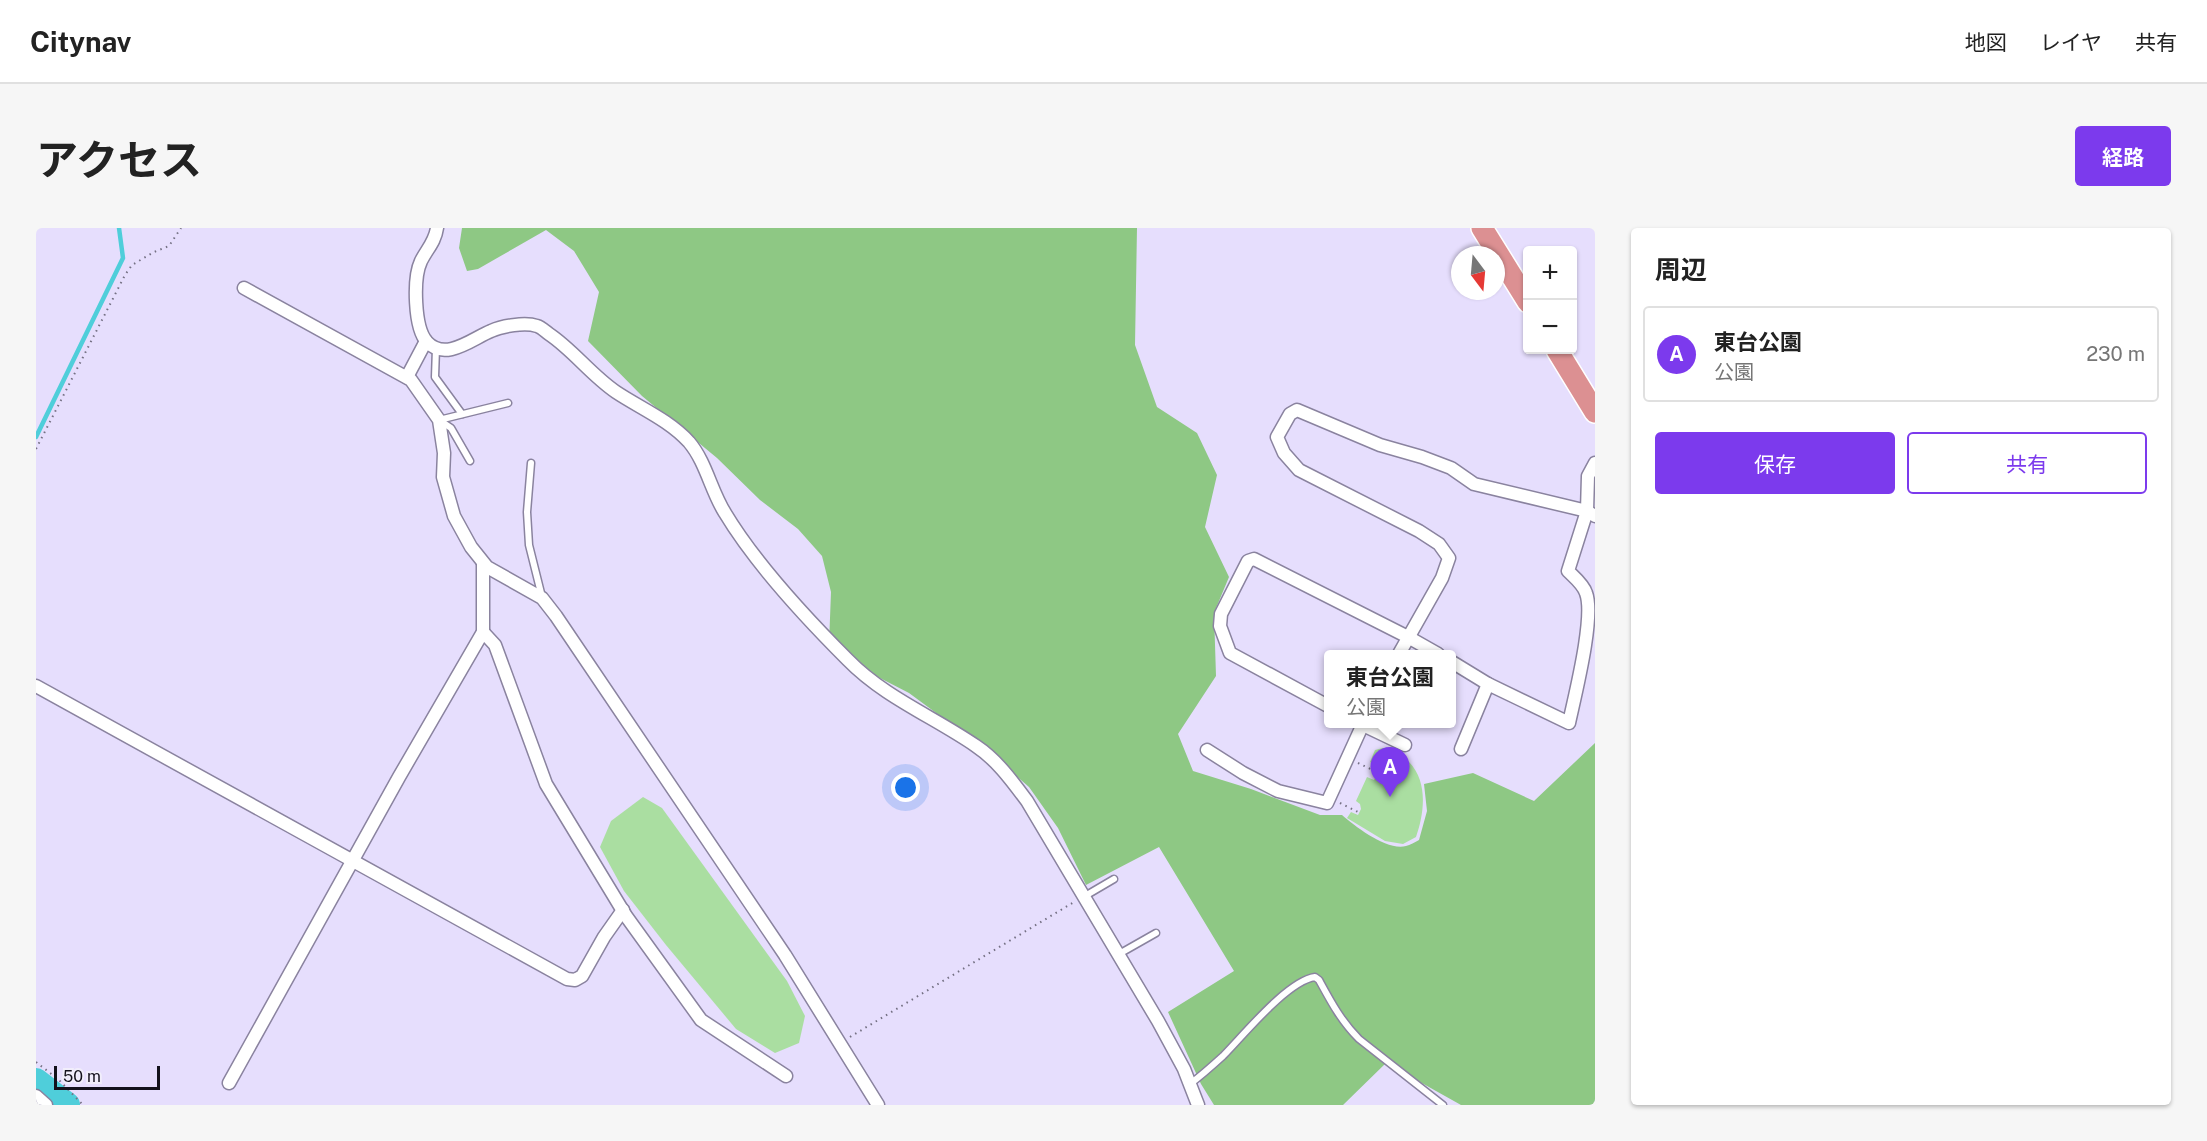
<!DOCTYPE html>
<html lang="ja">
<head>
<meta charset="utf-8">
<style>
	:root { --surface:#fff; --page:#f6f6f6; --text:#222; --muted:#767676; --line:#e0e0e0; --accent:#7c3aed }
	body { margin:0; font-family:"Public Sans","Noto Sans JP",sans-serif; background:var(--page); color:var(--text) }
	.controls { position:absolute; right:18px; top:18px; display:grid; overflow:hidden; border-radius:6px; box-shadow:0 2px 4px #0004 }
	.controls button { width:54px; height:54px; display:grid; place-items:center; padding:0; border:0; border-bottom:2px solid var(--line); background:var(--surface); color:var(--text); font:30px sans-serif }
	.compass { position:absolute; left:1415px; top:18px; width:54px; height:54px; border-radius:50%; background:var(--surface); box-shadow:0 2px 4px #0004; rotate:164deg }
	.scale { position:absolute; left:18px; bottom:15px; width:106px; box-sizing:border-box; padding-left:6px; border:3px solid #13111b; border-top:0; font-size:16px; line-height:21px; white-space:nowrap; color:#13111b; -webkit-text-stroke:4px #f1eefb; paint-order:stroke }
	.you { position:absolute; left:870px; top:560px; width:21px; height:21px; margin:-15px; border:4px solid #fff; border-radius:50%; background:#1a73e8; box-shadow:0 0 0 9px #1a73e833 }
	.badge { display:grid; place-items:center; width:39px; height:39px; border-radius:50%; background:var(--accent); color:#fff; font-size:20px; font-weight:700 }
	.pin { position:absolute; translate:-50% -50px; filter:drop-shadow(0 2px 3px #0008) }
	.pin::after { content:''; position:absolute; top:32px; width:21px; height:18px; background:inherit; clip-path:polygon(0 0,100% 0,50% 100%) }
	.popup { position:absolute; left:1288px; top:422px; width:132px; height:78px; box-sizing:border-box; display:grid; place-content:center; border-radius:6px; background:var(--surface); filter:drop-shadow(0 2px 4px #0005); font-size:20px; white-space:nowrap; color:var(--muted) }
	.popup b { font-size:22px; color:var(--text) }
	.popup::after { content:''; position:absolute; left:50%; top:100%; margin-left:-12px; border:12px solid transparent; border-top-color:var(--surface) }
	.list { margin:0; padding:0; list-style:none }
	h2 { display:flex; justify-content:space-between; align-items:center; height:78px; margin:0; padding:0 24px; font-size:26px }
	h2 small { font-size:20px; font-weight:400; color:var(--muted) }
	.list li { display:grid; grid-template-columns:39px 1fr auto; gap:18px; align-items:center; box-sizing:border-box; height:96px; margin:0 12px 12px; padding:0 12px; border:2px solid var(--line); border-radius:6px }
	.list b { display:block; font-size:22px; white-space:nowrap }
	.list p { margin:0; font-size:20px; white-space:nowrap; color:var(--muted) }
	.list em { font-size:20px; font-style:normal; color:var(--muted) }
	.actions { display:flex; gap:12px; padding:18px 24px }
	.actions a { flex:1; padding:14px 0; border:2px solid var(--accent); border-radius:6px; text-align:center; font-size:21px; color:var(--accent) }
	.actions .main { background:var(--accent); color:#fff }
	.map { position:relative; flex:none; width:1559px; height:877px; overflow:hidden; border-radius:6px }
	header { display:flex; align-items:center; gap:36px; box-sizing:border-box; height:84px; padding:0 30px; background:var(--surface); border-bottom:2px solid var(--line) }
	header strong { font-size:28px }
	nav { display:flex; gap:33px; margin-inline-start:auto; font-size:21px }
	.intro { display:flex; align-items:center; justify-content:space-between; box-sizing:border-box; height:144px; padding:0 36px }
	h1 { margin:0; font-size:42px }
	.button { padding:15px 27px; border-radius:6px; background:var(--accent); color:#fff; font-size:21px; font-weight:700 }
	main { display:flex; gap:36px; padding:0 36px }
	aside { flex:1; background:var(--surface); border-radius:6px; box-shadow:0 2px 4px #0004 }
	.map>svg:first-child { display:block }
	.green { fill:#aadea1 }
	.forest { fill:#8ec884 }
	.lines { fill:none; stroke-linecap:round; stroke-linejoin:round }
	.stream { stroke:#4fceda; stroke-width:4.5 }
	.river { stroke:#4fceda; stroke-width:26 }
	.service-casing { stroke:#8a839f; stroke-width:9 }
	.minor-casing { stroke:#8a839f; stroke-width:15 }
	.trunk-casing { stroke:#fff; stroke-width:24 }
	.path { stroke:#747083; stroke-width:2; stroke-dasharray:1.5 4.5; stroke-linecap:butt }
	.service { stroke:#fff; stroke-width:6 }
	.minor { stroke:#fff; stroke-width:12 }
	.trunk { stroke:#dc9092; stroke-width:21 }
</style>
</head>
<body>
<header>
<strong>Citynav</strong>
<nav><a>地図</a><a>レイヤ</a><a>共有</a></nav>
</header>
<div class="intro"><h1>アクセス</h1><a class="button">経路</a></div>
<main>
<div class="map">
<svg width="1559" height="877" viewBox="0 0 1559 877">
	<rect width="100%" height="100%" fill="#e6defd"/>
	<!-- green -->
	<g class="green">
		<path d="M1347 520C1355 524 1365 527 1372 533 1393 553 1388 586 1380 609L1367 616 1349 613 1311 590 1315 584 1322 587 1325 581 1324 576 1320 573 1331 549 1338 552 1344 540 1334 534 1339 522Z"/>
		<polygon points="607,569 626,580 751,753 769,788 763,815 739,825 700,801 630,717 588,663 564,619 575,593"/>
	</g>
	<!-- forest -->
	<path class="forest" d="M426 0H1101L1099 117 1121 179 1161 205 1181 247 1169 299 1193 349 1178 385 1180 448 1142 506 1157 543 1215 561 1284 587H1306C1320 599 1351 623 1370 618 1374 617 1379 614 1383 612L1391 583 1388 556 1437 545 1498 573 1559 515V877H1425L1350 835 1307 877H1178L1165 856 1132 784 1198 743 1123 619 1050 657 1022 600 993 559 949 521 873 465 840 448 814 425 793 416 795 364 786 328 762 301 724 272 681 230 606 168 552 113 563 64 538 23 510 2 442 41 431 43 423 20Z"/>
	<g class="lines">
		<!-- stream -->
		<polyline class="stream" points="0,209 87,30 83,0"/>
		<!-- river -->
		<polyline class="river" points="0,853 31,877"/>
		<defs>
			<g id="service">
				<polyline points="400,120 399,149 426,186"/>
				<polyline points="434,233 415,200 403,192 472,175"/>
				<polyline points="495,235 491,284 493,317 506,369"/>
				<polyline points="1049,668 1078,651"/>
				<polyline points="1083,726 1120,705"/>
				<path d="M1154 856C1166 847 1176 838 1187 828 1207 808 1251 753 1279 749L1283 752C1295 774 1305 793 1323 811L1407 877"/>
			</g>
			<g id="minor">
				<path d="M401 0C399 14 391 21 385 33 377 50 378 100 391 114 410 134 437 110 455 103 466 98 489 94 501 98 505 99 509 103 513 106 537 122 555 147 580 164 604 180 633 192 653 214 670 234 675 263 689 285 719 335 771 391 812 432 848 469 898 489 940 518 961 532 976 553 991 573L1122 793 1148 841 1162 877"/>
				<polyline points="208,60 375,152 403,192 408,225 407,249 418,288 435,319 451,339 506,370 520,388 749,727 842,877"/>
				<polyline points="371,149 390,113"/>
				<polyline points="447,404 459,417 510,556 590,688 665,792 750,848"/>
				<polyline points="1363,426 1406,350 1413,330 1403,316 1383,303 1263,242 1248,225 1241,209 1254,186 1261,182 1344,217 1386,229 1415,240 1438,256 1551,283 1559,288"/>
				<path d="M1416 434 1452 456 1533 495C1539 467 1559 389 1550 365 1547 356 1538 349 1532 343L1551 283 1552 248 1559 235"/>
				<polyline points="0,458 531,751 539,752 546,748 568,709 587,682"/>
				<polyline points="1292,478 1194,425 1184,398 1185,386 1212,333 1218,331 1372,409 1402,426"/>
				<polyline points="1325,496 1369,517"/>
				<polyline points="1425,521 1452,456"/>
				<polyline points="1171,522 1207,545 1242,563 1291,575 1327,496"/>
				<polyline points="193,855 363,549 447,404 447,336"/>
				<polyline points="0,868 10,877"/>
			</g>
			<g id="trunk">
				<polyline points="1446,0 1492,74"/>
				<polyline points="1521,122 1559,184"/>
			</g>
		</defs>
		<!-- service casing -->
		<use href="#service" class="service-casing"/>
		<!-- minor casing -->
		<use href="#minor" class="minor-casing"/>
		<!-- trunk casing -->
		<use href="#trunk" class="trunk-casing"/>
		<!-- path -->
		<g class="path">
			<polyline points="0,221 89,47 96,37 118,24 133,18 145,0"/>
			<polyline points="1322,535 1341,544"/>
			<polyline points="1304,575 1322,584"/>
			<polyline points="814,809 1038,674"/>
			<polyline points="0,834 23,852 47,877"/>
		</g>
		<!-- service -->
		<use href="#service" class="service"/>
		<!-- minor -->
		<use href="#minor" class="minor"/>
		<!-- trunk -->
		<use href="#trunk" class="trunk"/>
	</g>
</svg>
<div class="controls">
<button>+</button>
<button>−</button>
</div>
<svg class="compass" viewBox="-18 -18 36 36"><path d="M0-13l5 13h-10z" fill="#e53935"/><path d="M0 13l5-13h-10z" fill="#767676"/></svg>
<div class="scale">50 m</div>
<div class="you"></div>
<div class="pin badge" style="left:1354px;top:569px">A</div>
<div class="popup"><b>東台公園</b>公園</div>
</div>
<aside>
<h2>周辺<small></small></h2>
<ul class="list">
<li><span class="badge">A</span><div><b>東台公園</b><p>公園</p></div><em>230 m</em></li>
</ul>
<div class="actions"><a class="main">保存</a><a>共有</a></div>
</aside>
</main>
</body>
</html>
